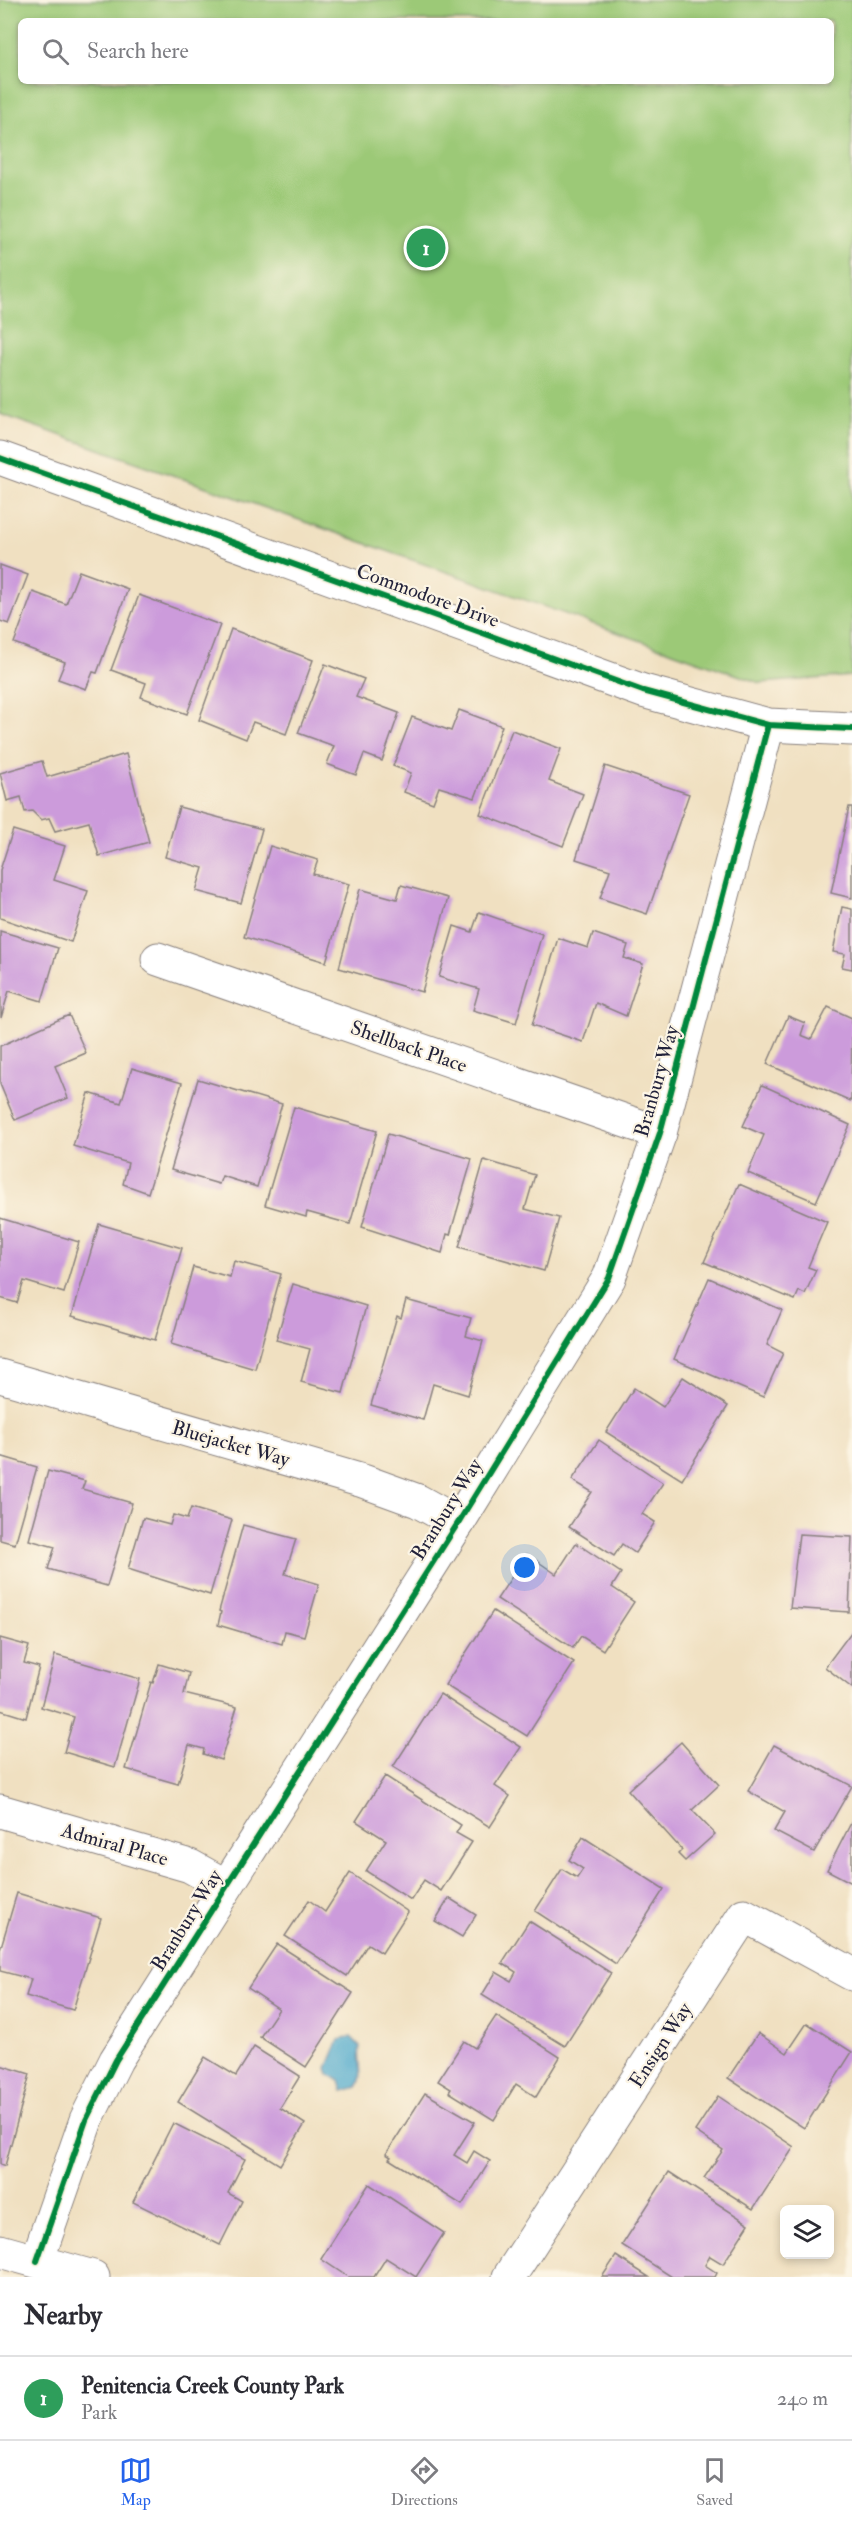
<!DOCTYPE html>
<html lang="en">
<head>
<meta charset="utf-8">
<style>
	:root { --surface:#fff; --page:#f7f7f7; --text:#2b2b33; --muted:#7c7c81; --line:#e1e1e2; --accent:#2563eb }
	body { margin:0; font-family:"IM FELL Double Pica",serif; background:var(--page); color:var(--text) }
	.controls { position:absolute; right:18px; bottom:18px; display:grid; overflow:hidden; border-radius:9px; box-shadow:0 3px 9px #0003 }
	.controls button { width:54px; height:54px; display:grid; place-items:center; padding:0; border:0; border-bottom:2px solid var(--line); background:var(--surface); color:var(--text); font:30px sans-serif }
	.you { position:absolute; left:525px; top:1568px; width:21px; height:21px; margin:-15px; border:4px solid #fff; border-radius:50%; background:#1a73e8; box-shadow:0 0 0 9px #1a73e833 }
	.badge { display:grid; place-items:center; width:39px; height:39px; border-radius:50%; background:var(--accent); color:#fff; font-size:20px; font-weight:700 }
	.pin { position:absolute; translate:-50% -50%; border:3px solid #fff; box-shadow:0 2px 6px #0006 }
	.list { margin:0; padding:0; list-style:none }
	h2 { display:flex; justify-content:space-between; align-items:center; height:78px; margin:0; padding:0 24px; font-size:26px }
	h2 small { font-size:20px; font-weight:400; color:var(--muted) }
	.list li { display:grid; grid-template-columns:39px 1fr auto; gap:18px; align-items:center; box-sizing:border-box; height:84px; padding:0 24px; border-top:2px solid var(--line) }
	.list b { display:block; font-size:22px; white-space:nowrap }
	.list p { margin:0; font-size:20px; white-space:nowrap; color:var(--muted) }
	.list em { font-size:20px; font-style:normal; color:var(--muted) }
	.icon { flex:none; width:33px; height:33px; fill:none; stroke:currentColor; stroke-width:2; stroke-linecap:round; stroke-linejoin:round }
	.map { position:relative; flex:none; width:852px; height:2277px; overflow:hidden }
	.search { position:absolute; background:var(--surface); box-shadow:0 3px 9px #0003; left:18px; right:18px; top:18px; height:66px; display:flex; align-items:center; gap:15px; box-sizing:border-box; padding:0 21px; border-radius:9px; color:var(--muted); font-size:22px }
	.sheet { height:162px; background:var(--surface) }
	nav { display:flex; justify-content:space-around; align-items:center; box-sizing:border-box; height:84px; border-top:2px solid var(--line); background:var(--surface); font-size:16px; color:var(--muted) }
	nav a { display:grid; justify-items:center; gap:3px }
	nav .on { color:var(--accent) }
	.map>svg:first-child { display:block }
	.green { fill:#9cc977; stroke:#5f7659; stroke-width:1.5; fill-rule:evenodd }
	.water { fill:#4ea9cc; stroke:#386684; stroke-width:1.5 }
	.building { fill:#cc9bdb }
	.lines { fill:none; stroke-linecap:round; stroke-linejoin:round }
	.minor-casing { stroke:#89817e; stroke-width:35 }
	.minor { stroke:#fff; stroke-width:33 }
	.cycleway-casing { stroke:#fcf5e5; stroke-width:10 }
	.cycleway { stroke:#00873e; stroke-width:6 }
	.labels { text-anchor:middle; stroke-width:4.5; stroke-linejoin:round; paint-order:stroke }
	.street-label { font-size:20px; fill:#22223b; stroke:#fcf5e5 }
</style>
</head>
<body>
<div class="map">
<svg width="852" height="2277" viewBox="0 0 852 2277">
	<rect width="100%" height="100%" fill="#fcf5e5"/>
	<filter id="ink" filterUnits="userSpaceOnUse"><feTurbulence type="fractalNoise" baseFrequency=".0167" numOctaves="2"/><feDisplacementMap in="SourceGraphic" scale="12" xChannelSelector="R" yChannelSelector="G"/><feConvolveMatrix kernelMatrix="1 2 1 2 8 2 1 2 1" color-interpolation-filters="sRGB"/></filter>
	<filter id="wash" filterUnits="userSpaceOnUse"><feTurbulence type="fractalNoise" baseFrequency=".008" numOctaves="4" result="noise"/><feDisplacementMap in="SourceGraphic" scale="24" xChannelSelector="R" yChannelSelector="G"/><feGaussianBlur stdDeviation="1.35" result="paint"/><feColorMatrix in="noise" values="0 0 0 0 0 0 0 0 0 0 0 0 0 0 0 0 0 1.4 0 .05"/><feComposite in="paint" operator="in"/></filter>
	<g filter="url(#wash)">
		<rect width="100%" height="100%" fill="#f0e0c1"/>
		<!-- green -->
		<path class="green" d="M0 0H852V676L760 683 0 414ZM21 21H831V81H21Z"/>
		<!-- water -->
		<path class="water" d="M351 2037 360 2046C357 2059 365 2076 357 2087L343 2091 340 2081 329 2074 327 2068 339 2040Z"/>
		<g id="blocks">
			<!-- building -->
			<g class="building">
				<polygon points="0,565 28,575 9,624 0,621"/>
				<polygon points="79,571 128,589 97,673 93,672 86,689 58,679 65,662 14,643 33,592 66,604"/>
				<polygon points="139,595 220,625 187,714 141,697 146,683 111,670"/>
				<polygon points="231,629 313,660 286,734 253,722 246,739 199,720"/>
				<polygon points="325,664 364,679 356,697 399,713 382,761 364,754 356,775 327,764 334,746 298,733"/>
				<polygon points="459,710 502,726 475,798 439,787 433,803 404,792 411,773 393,766 412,717 451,731"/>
				<polygon points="512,730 561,749 549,781 583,794 563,846 480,814"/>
				<polygon points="126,754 149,842 99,856 89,822 55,831 49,818 41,820 32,811 25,812 21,797 7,801 0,773 42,761 47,777"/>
				<polygon points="605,766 689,794 647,914 600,898 610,870 576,859"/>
				<polygon points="179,807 262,829 241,903 196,891 203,868 165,857"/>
				<polygon points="849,807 852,807 852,898 831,893"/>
				<polygon points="13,830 65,846 54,880 88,891 71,942 0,918 0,870"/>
				<polygon points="270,846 318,860 313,874 349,884 326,962 244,937"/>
				<polygon points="401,885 448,898 422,992 339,968 360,889 397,899"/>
				<polygon points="842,907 852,909 852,969 842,967 845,954 833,952"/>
				<polygon points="479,912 542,934 516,1023 473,1010 479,989 439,977 454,926 472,932"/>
				<polygon points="0,931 58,948 42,1001 9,991 1,1018"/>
				<polygon points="593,933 628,945 624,958 643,964 626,1016 596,1003 583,1042 532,1025 558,938 588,948"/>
				<polygon points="828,1007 852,1018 851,1101 767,1064 788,1016 805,1023 801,1035 811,1039"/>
				<polygon points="69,1015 86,1053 55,1066 68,1098 15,1120 0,1084 0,1046"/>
				<polygon points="132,1068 182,1083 148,1193 123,1184 128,1163 73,1146 89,1093 121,1103"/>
				<polygon points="198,1079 282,1104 257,1187 222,1176 219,1184 171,1170"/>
				<polygon points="762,1085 850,1125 816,1202 748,1173 764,1135 743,1126"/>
				<polygon points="294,1107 377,1131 350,1224 307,1212 306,1217 265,1205"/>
				<polygon points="388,1134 472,1159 450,1235 447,1234 442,1253 362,1227"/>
				<polygon points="484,1160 535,1175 525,1209 559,1218 544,1271 459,1247"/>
				<polygon points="739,1184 827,1222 808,1267 816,1270 805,1294 799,1291 795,1300 704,1262"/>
				<polygon points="0,1218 79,1242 64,1293 24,1281 17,1303 0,1298"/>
				<polygon points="99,1224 182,1248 155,1340 72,1316"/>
				<polygon points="234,1261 281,1274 255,1369 171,1344 193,1267 230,1277"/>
				<polygon points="709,1278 782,1310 767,1345 783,1353 763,1397 674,1359"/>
				<polygon points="293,1284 366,1306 343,1393 301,1382 310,1349 276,1340"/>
				<polygon points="406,1300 471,1318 466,1336 483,1341 468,1395 433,1384 423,1420 371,1405 397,1316 401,1318"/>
				<polygon points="683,1377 728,1406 682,1480 606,1432 634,1388 663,1407"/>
				<polygon points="599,1440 663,1483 642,1514 655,1522 635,1553 622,1544 614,1556 569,1527 592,1492 572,1480"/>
				<polygon points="0,1456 37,1467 15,1544 0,1540"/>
				<polygon points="48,1471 85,1481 82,1489 132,1503 107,1586 48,1569 55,1547 29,1540"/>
				<polygon points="191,1508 232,1520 210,1595 128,1569 143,1518 170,1525 173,1515 187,1519"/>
				<polygon points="243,1525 296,1539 285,1574 319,1584 304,1636 285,1631 282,1644 218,1625 221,1612 219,1611"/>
				<polygon points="799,1534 852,1537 849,1612 790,1608"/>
				<polygon points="576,1543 621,1573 612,1587 634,1602 603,1650 581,1636 573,1648 497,1599 527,1554 556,1574"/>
				<polygon points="493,1611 574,1663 527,1736 445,1685"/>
				<polygon points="852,1631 852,1688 825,1667"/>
				<polygon points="0,1638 29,1646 24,1663 39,1667 26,1718 0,1710"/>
				<polygon points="55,1655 140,1679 115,1767 64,1752 74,1717 41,1707"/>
				<polygon points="159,1664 189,1673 184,1694 237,1707 221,1760 203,1754 204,1749 189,1745 178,1784 126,1769 151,1682 153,1683"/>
				<polygon points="440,1694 521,1747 495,1786 510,1796 490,1827 393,1767"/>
				<polygon points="681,1742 719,1785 692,1810 715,1834 685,1861 678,1854 682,1850 628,1790"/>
				<polygon points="774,1745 852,1786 814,1852 774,1831 785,1812 748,1791"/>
				<polygon points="385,1776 461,1825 456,1833 472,1842 441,1891 424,1880 411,1900 366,1871 386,1840 356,1821"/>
				<polygon points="852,1821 852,1883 827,1870"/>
				<polygon points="583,1837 664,1889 616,1964 535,1911 562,1869 577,1878 583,1869 569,1860"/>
				<polygon points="350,1873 408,1912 382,1953 368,1944 347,1976 285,1936 309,1900 325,1912"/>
				<polygon points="17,1893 101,1918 73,2010 26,1996 31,1979 0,1971 0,1950"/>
				<polygon points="449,1898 476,1915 462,1937 435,1921"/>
				<polygon points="529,1921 611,1973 565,2046 482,1995 496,1972 511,1981 516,1972 502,1963"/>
				<polygon points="277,1944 353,1993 306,2067 260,2037 279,2009 248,1988"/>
				<polygon points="496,2016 560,2057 536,2097 516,2084 494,2120 449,2092 451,2089 438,2081 464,2041 475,2048"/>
				<polygon points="807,2023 852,2052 804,2128 728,2078 758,2033 787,2053"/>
				<polygon points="254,2047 300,2076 280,2108 305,2124 280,2165 178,2102 205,2057 236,2076"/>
				<polygon points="0,2065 30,2074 5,2166 0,2164"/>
				<polygon points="425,2093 475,2122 454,2155 467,2163 474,2151 490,2161 462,2205 389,2159 391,2157 386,2154"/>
				<polygon points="718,2096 794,2147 753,2209 704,2178 723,2150 695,2131"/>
				<polygon points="173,2123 245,2159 228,2193 242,2201 220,2245 133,2202"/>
				<polygon points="669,2172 749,2224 723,2264 710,2256 705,2265 717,2273 715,2277 672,2277 622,2245"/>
				<polygon points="369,2184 444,2233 416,2277 386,2258 374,2277 348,2277 321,2259"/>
				<polygon points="616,2256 649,2277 602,2277"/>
			</g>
		</g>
	</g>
	<g filter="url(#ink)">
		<use href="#blocks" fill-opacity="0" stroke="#89817e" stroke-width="1.5"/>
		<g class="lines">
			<defs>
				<g id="minor">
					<polyline points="0,458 643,691 768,725 852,729"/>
					<polyline points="158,959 660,1133"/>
					<polyline points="0,1376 363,1481 418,1501 458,1523"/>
					<polyline points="0,1811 190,1866 226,1886"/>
					<polyline points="0,2251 93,2277"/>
					<polyline points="37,2261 86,2120 116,2060 458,1523 609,1278 660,1133 768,725"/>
					<polyline points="509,2277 744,1915 852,1974"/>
				</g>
			</defs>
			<!-- minor casing -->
			<use href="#minor" class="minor-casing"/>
			<!-- minor -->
			<use href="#minor" class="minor"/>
			<defs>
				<g id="cycleway">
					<polyline points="0,458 643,691 768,725 852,729"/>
					<polyline points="37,2261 86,2120 116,2060 458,1523 609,1278 660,1133 768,725"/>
				</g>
			</defs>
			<!-- cycleway casing -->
			<use href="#cycleway" class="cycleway-casing"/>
			<!-- cycleway -->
			<use href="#cycleway" class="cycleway"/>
		</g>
	</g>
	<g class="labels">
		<!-- street labels -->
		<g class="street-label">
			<text transform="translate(428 595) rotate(20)" y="7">Commodore Drive</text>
			<text transform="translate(409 1046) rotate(19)" y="7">Shellback Place</text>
			<text transform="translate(656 1081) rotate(-74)" y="7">Branbury Way</text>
			<text transform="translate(231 1443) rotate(16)" y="7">Bluejacket Way</text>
			<text transform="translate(446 1509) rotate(-58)" y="7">Branbury Way</text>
			<text transform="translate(115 1844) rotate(16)" y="7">Admiral Place</text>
			<text transform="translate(186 1920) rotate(-58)" y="7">Branbury Way</text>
			<text transform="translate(660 2045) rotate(-57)" y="7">Ensign Way</text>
		</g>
	</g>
</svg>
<div class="controls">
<button><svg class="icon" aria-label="layers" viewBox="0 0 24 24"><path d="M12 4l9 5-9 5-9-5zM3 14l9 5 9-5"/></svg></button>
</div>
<div class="you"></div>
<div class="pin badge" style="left:426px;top:248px;background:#2e9e5b">1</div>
<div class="search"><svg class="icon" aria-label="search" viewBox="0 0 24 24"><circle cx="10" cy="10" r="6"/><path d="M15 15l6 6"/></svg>Search here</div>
</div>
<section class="sheet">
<h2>Nearby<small></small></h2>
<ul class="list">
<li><span class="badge" style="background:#2e9e5b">1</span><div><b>Penitencia Creek County Park</b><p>Park</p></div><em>240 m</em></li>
</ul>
</section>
<nav>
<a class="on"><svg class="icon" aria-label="map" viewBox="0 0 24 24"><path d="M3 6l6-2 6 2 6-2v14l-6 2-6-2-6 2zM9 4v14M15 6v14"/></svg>Map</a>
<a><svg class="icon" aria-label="directions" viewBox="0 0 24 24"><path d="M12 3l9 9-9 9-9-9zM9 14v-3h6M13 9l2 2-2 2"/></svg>Directions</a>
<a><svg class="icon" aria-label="saved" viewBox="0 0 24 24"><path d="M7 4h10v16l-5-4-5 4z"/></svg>Saved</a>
</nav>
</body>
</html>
